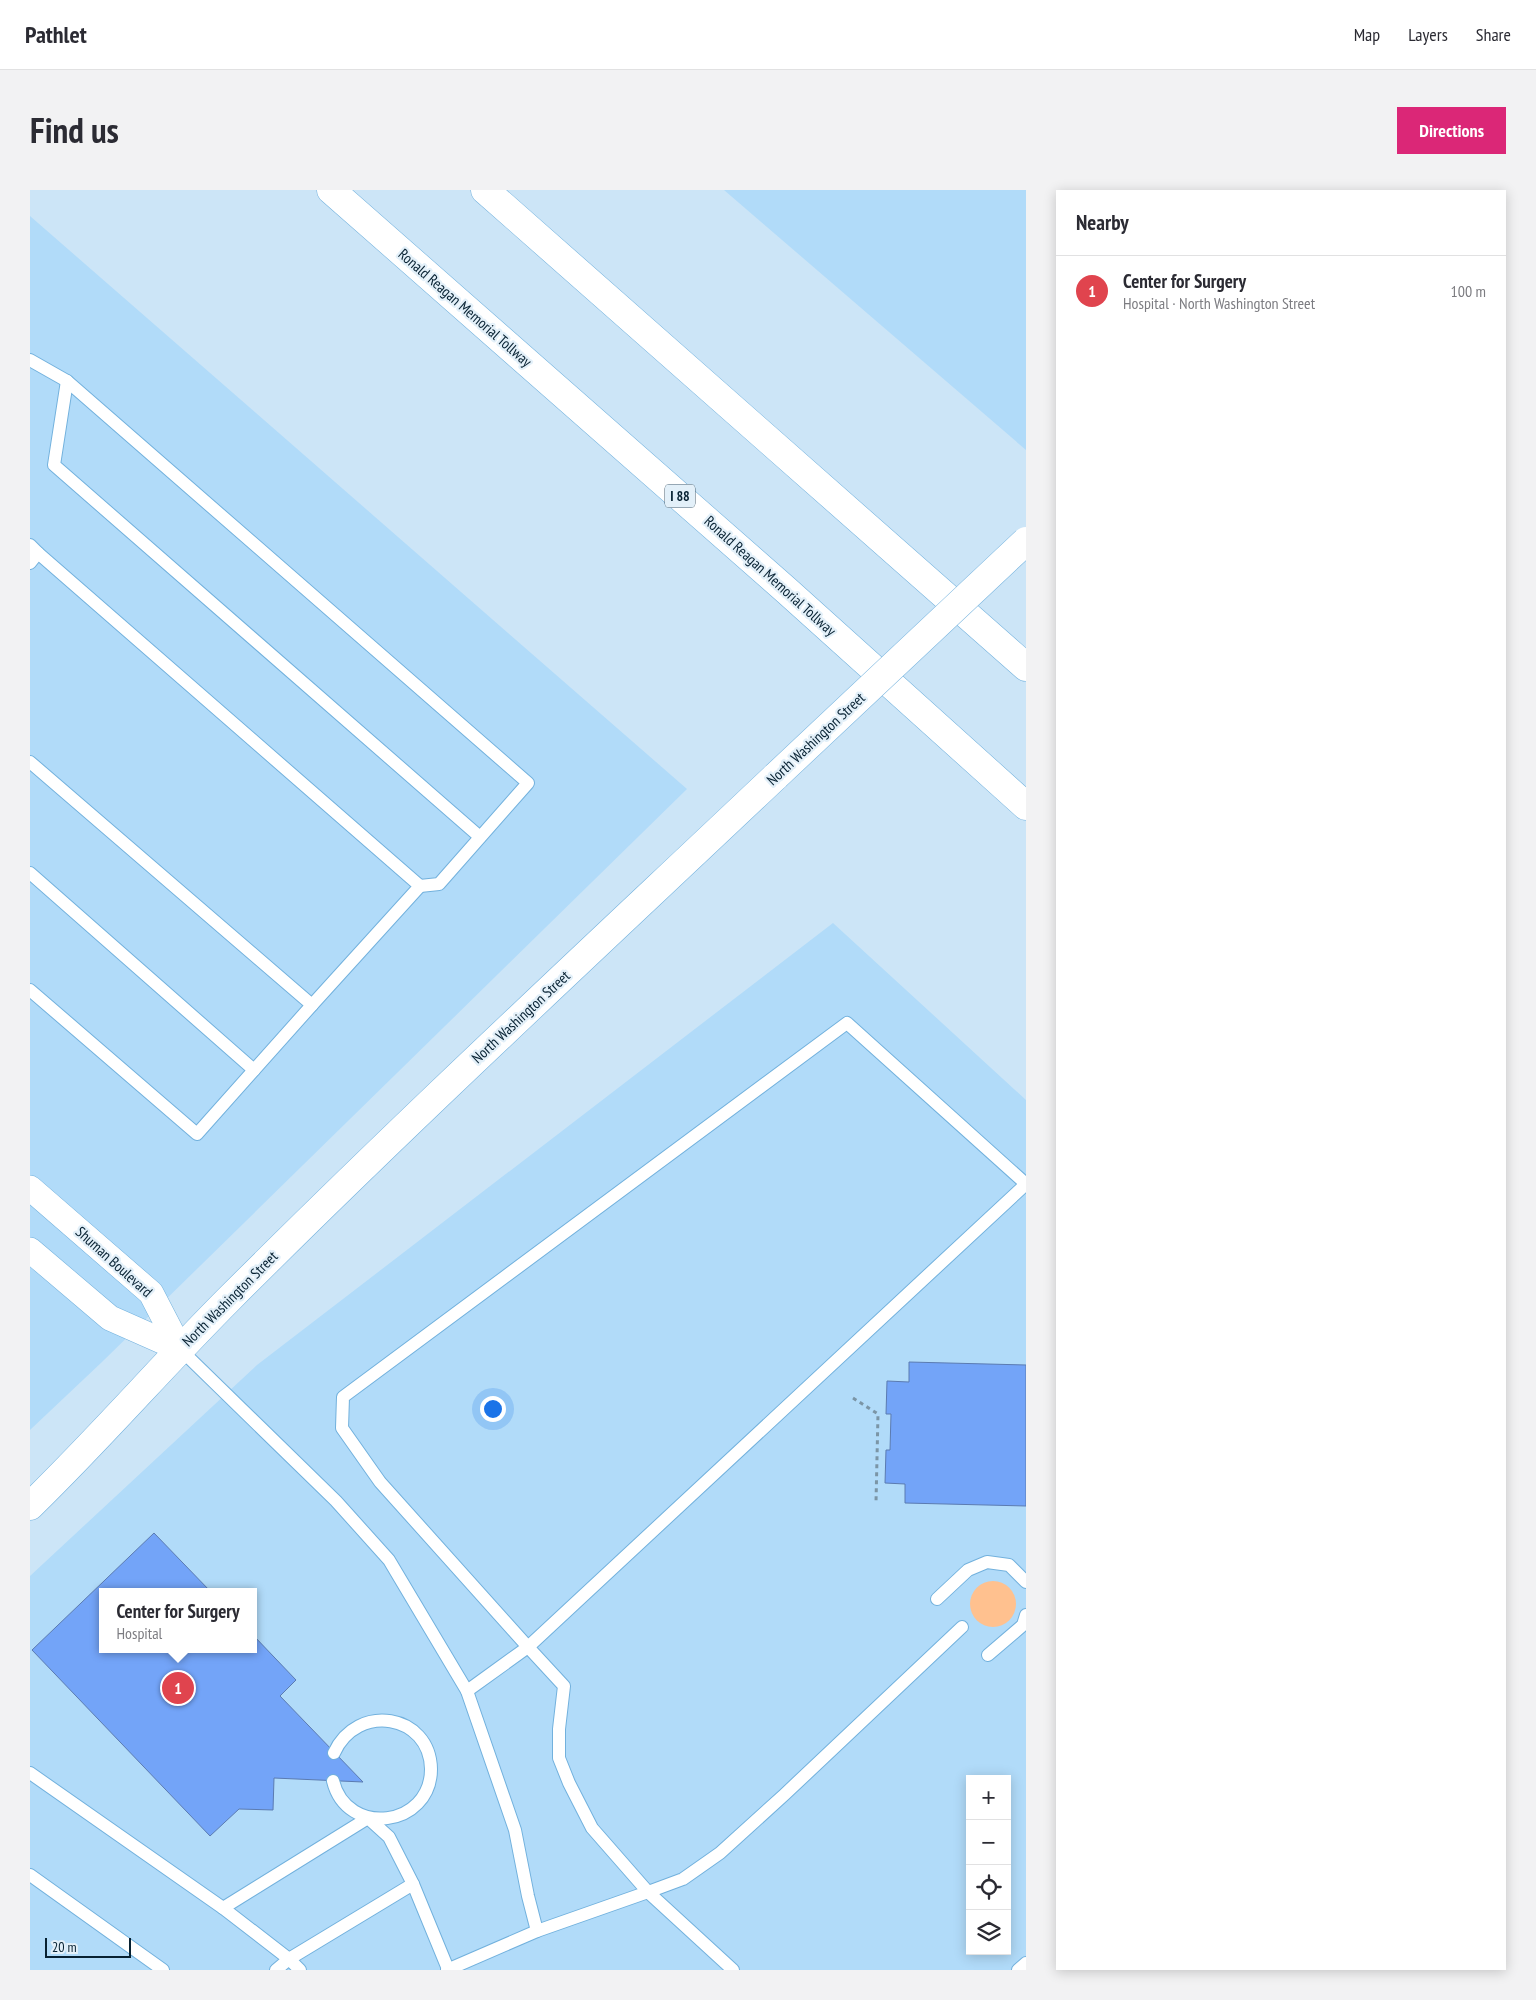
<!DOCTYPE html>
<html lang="en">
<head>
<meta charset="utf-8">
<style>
	:root { --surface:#fff; --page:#f2f2f3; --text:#2b2b33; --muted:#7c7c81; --line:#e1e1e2; --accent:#db2777 }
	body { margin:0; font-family:"PT Sans Narrow",sans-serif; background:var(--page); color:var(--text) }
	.controls { position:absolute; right:15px; bottom:15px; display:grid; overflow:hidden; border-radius:0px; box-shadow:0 2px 12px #0003 }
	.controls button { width:45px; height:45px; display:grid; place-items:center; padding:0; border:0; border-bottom:1px solid var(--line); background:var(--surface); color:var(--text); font:25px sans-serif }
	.scale { position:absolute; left:15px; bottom:12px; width:86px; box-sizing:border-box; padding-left:5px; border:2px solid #072132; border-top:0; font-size:14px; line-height:18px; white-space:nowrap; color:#072132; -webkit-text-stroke:4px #e3f0f9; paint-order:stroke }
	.you { position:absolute; left:462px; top:1218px; width:18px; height:18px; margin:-12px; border:4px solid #fff; border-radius:50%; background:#1a73e8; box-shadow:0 0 0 8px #1a73e833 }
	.badge { display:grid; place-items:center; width:32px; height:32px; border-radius:50%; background:var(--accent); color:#fff; font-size:16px; font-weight:700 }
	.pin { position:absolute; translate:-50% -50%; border:2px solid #fff; box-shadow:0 1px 5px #0006 }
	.popup { position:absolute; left:69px; top:1398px; width:158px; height:65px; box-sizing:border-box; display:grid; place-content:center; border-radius:0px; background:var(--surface); filter:drop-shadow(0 1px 4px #0005); font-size:16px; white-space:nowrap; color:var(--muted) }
	.popup b { font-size:19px; color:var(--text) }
	.popup::after { content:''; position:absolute; left:50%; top:100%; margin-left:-10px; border:10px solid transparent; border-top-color:var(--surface) }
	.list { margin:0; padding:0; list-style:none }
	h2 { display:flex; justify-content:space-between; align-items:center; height:65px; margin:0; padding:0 20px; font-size:21px }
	h2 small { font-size:16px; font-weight:400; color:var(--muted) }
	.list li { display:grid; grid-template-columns:32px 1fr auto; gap:15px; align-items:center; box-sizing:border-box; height:70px; padding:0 20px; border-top:1px solid var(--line) }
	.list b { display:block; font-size:19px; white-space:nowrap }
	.list p { margin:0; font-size:16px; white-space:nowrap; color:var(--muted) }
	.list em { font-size:16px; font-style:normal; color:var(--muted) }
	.icon { flex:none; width:28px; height:28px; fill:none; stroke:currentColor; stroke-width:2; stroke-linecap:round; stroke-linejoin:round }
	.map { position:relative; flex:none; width:996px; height:1780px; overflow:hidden; border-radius:0px }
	header { display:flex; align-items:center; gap:30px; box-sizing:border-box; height:70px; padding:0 25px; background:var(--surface); border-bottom:1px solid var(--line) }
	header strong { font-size:24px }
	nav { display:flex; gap:28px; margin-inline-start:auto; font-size:18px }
	.intro { display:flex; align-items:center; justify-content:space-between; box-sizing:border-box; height:120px; padding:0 30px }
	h1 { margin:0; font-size:35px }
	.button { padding:12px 22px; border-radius:0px; background:var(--accent); color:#fff; font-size:18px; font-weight:700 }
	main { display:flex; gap:30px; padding:0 30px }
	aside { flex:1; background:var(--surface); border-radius:0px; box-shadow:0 2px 12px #0003 }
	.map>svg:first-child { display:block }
	.built { fill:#b1dbf9; fill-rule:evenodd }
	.green { fill:#ffc18f }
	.building { fill:#73a4f8; stroke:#5b7bb1 }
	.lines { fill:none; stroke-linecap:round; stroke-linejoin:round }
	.lane-casing { stroke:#72b1dd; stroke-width:14 }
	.street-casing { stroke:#72b1dd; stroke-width:26 }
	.secondary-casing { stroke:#72b1dd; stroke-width:29 }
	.highway-casing { stroke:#72b1dd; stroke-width:29 }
	.path { stroke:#7b95a6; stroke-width:3; stroke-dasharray:4 4; stroke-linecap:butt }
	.lane { stroke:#fff; stroke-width:12 }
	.street { stroke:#fff; stroke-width:25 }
	.secondary { stroke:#fff; stroke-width:28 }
	.highway { stroke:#fff; stroke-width:28 }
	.secondary-bridge-casing { stroke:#72b1dd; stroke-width:29; stroke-linecap:butt }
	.secondary-bridge { stroke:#fff; stroke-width:28 }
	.labels { text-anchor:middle; stroke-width:4.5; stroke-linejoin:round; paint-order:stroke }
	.shield { fill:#e3f0f9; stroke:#495f6e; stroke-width:1 }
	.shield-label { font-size:14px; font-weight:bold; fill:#072132 }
	.street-label { font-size:15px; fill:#072132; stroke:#e3f0f9 }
</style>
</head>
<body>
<header>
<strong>Pathlet</strong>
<nav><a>Map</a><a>Layers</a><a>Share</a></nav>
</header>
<div class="intro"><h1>Find us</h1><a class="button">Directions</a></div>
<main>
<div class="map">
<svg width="996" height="1780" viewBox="0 0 996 1780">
	<rect width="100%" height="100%" fill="#cce5f7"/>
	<!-- built -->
	<g class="built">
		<polygon points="694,0 996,0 996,260"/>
		<polygon points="0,26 657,599 72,1172 0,1240"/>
		<path d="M803 733 996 910V1780H0V1386L227 1175ZM73 1402H223V1459H73ZM940 1589H977V1761H940Z"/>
	</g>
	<!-- green -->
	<circle class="green" cx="963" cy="1414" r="23"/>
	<!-- building -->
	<g class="building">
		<polygon points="879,1172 996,1175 996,1316 875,1313 875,1294 855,1293 856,1260 860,1260 861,1224 856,1224 857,1191 879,1192"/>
		<polygon points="124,1343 181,1402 73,1402 73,1459 223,1459 223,1445 266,1490 250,1506 333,1592 244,1588 243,1620 209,1619 180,1646 2,1460"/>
	</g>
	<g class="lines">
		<defs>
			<g id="lane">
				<polyline points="0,170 37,191 498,593 409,694 390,696"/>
				<polyline points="37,191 24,275 450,647"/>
				<polyline points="0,355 8,363 0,373"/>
				<polyline points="8,363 390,696 282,815"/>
				<polyline points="0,572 282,815 167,944 0,800"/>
				<polyline points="0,683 224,880"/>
				<polyline points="150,1159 306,1311 359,1370 437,1501 485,1640 498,1706 507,1741"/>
				<polyline points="907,1409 938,1380 957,1372 979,1375 996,1392"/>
				<polyline points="932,1437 754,1605 690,1663 653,1689 618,1702 562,1638 539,1593 529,1568 529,1539 534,1496 498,1457 996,994"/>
				<polyline points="958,1465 993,1435 996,1425"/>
				<polyline points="437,1501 498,1457 350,1292 312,1238 313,1207 817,833 996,994"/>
				<polyline points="0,1583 193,1718 259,1769 270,1780"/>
				<path d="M303 1591C317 1648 401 1637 401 1579 400 1524 327 1512 304 1563"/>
				<polyline points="0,1685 133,1780"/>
				<polyline points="193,1718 338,1628 359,1647 383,1694 418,1779"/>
				<polyline points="246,1780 259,1769 383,1694"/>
				<polyline points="417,1780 507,1741 618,1702 703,1780"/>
				<polyline points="988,1780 996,1773"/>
			</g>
			<g id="street">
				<polyline points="0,998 121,1103 150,1159"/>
				<polyline points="0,1060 80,1128 150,1159"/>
			</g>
			<path id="secondary" d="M0 1316C69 1249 132 1176 200 1108 378 930 563 759 746 586"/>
			<g id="highway">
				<polyline points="301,0 756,400 996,616"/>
				<polyline points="455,0 996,477"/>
			</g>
		</defs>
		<!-- lane casing -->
		<use href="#lane" class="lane-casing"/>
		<!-- street casing -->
		<use href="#street" class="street-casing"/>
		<!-- secondary casing -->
		<use href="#secondary" class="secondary-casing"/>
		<!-- highway casing -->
		<use href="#highway" class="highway-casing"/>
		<!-- path -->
		<polyline class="path" points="823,1208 848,1224 846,1312"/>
		<!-- lane -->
		<use href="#lane" class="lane"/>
		<!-- street -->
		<use href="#street" class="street"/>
		<!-- secondary -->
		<use href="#secondary" class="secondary"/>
		<!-- highway -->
		<use href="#highway" class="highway"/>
		<defs>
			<polyline id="secondary-bridge" points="746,586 996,351"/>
		</defs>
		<!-- secondary-bridge casing -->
		<use href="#secondary-bridge" class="secondary-bridge-casing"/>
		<!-- secondary-bridge -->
		<use href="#secondary-bridge" class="secondary-bridge"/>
	</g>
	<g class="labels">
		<!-- shield labels -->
		<rect class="shield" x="635" y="294.5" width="30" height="23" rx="4"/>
		<g class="shield-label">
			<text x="650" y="311">I 88</text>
		</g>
		<!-- street labels -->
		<g class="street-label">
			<text transform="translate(435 118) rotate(41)" y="5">Ronald Reagan Memorial Tollway</text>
			<text transform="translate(740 386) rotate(42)" y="5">Ronald Reagan Memorial Tollway</text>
			<text transform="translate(786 549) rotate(-43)" y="5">North Washington Street</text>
			<text transform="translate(491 827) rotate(-43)" y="5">North Washington Street</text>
			<text transform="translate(84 1072) rotate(42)" y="5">Shuman Boulevard</text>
			<text transform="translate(200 1109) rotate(-45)" y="5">North Washington Street</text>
		</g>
	</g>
</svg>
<div class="controls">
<button>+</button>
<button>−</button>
<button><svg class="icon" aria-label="locate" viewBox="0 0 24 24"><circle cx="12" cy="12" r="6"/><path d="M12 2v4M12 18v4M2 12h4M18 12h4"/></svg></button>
<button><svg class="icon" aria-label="layers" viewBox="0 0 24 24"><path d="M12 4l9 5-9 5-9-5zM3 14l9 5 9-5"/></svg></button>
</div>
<div class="scale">20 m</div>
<div class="you"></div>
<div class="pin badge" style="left:148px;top:1498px;background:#e0444e">1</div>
<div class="popup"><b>Center for Surgery</b>Hospital</div>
</div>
<aside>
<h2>Nearby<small></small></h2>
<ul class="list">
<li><span class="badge" style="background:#e0444e">1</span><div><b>Center for Surgery</b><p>Hospital · North Washington Street</p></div><em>100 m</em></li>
</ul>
</aside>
</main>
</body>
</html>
